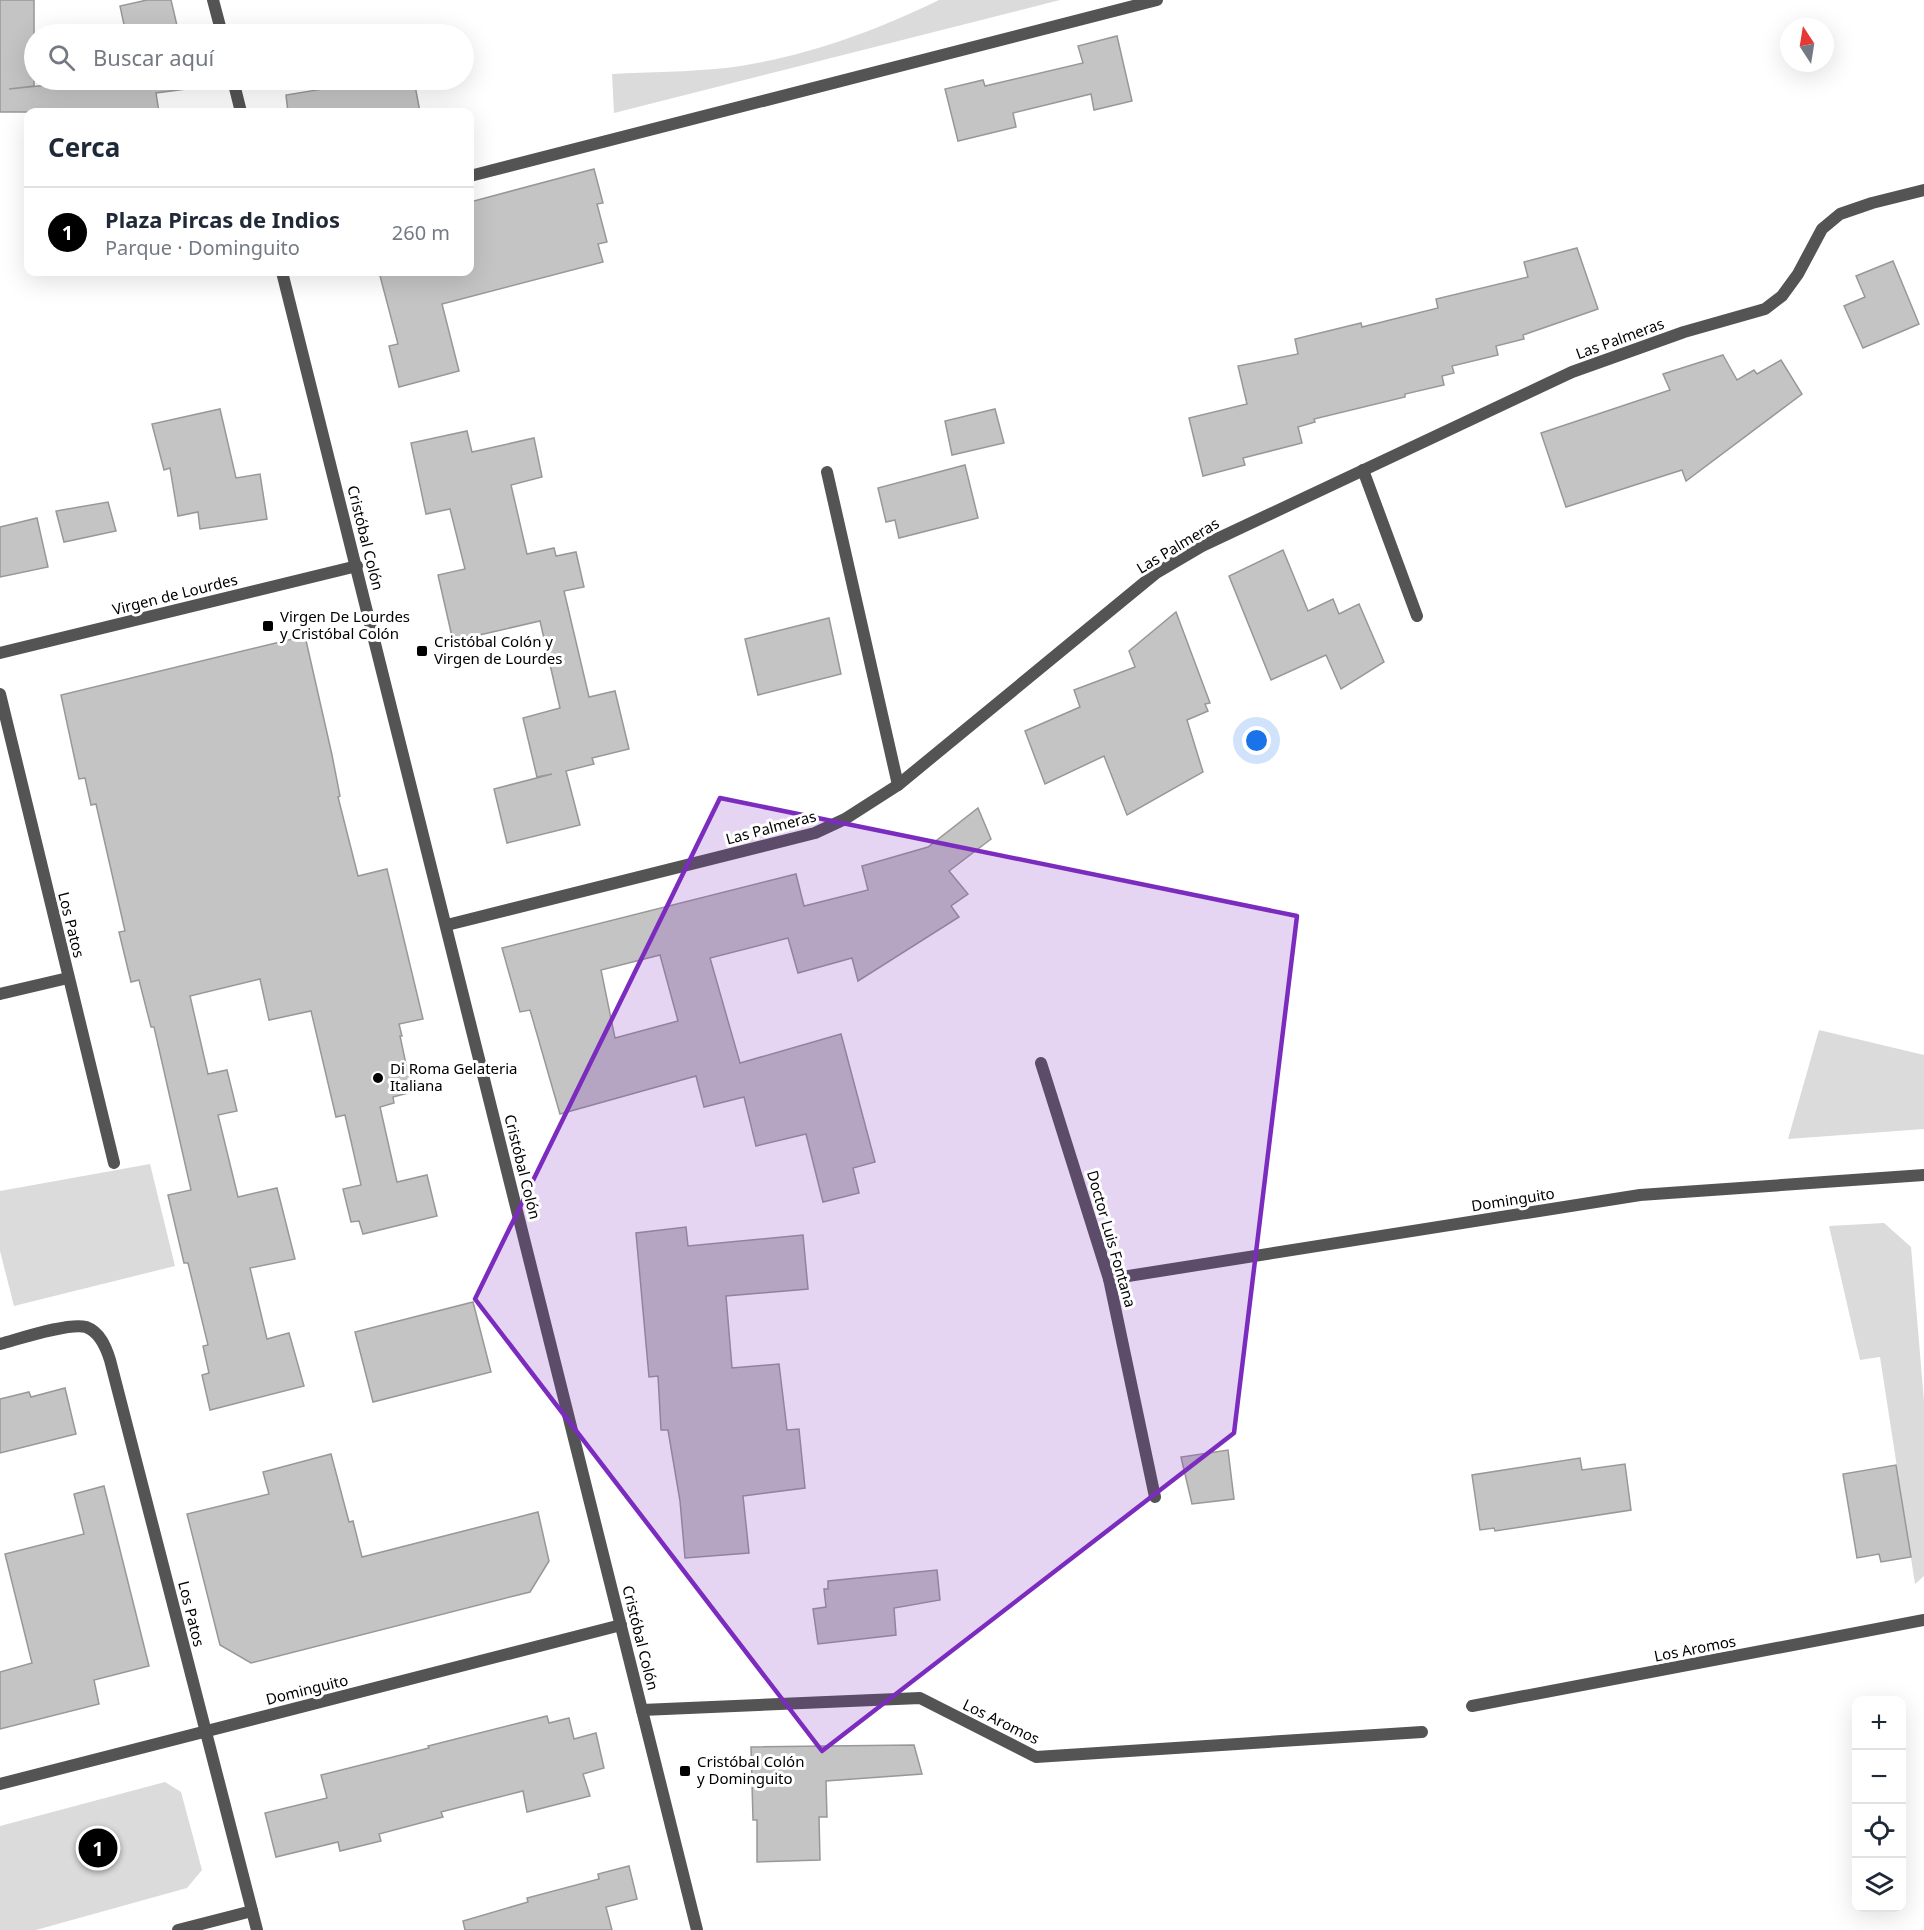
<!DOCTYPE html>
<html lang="es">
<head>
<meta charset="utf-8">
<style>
	:root { --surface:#fff; --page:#f2f2f3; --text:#1f2937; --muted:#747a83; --line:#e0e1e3; --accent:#000 }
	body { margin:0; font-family:"Noto Sans",sans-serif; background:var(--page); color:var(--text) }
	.controls { position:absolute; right:18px; bottom:18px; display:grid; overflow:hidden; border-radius:12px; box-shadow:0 6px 24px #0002 }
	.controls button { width:54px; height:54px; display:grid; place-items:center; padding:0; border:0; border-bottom:2px solid var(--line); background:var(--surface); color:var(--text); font:30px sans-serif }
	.compass { position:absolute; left:1780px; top:18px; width:54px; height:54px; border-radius:50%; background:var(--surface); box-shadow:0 6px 24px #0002; rotate:348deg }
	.you { position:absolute; left:1257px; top:741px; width:21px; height:21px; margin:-15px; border:4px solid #fff; border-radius:50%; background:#1a73e8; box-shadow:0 0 0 9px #1a73e833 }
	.badge { display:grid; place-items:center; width:39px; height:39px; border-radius:50%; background:var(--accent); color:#fff; font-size:20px; font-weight:700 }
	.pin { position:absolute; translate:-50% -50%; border:3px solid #fff; box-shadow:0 2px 6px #0006 }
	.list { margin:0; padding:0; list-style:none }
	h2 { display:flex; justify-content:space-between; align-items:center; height:78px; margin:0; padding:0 24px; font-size:26px }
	h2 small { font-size:20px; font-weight:400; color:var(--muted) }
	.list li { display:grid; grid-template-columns:39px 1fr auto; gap:18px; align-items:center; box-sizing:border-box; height:90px; padding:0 24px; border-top:2px solid var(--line) }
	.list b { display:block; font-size:22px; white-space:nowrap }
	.list p { margin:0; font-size:20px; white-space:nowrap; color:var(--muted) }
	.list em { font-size:20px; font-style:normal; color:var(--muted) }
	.icon { flex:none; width:33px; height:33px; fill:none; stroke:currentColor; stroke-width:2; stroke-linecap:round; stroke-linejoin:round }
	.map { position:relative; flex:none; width:1924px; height:1930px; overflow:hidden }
	.search { position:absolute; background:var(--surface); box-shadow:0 6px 24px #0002; left:24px; top:24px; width:450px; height:66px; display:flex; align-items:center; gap:15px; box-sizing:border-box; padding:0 21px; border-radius:33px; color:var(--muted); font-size:22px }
	.panel { position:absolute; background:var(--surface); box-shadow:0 6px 24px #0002; left:24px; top:108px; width:450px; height:168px; border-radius:12px }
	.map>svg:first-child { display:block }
	.green { fill:#dbdbdb }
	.building { fill:#c4c4c4; stroke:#989898; stroke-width:1.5; fill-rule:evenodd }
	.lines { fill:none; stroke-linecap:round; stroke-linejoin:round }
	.minor { stroke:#545454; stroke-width:12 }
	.tertiary { stroke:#545454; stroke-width:12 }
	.marked { fill:#7b2cbf; fill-opacity:0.2; stroke:#7b2cbf; stroke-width:4.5; stroke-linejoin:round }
	.poi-dot { fill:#000; stroke:#fff; stroke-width:2 }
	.labels { text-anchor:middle; stroke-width:6; stroke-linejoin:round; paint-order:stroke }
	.street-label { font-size:15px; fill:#000; stroke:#fff }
	.poi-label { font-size:15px; fill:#000; stroke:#fff; text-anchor:start }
</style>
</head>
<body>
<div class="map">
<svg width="1924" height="1930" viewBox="0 0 1924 1930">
	<rect width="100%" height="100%" fill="#fff"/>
	<!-- green -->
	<g class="green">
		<path d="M939 0H1060L614 113 612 74C649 72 688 72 726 68 798 59 874 32 939 0Z"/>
		<polygon points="1819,1030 1924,1055 1924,1129 1788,1139"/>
		<polygon points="150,1164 175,1266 14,1306 0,1251 0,1191"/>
		<polygon points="1884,1223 1911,1247 1924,1401 1924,1576 1915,1584 1880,1357 1860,1360 1829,1226"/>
		<polygon points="165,1782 181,1792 202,1870 187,1888 36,1930 0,1930 0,1826"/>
	</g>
	<!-- building -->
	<g class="building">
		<polygon points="0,0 34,0 34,86 9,89 97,80 191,80 193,88 156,93 159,112 0,112"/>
		<polygon points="147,0 171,0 179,34 126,34 120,6"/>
		<polygon points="1117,36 1132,101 1094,110 1091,94 1013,113 1016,127 958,141 945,89 983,80 985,86 1083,63 1078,46"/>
		<polygon points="377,80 414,80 420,112 288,112 286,95"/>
		<polygon points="594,169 603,203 597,204 607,242 598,244 603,262 442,304 459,371 399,387 389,346 398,344 379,272 470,272 470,202"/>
		<polygon points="1577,248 1598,309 1523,335 1524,339 1496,346 1498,355 1452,366 1454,373 1442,376 1444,385 1405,394 1405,397 1314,419 1315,422 1298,427 1302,443 1243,458 1245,465 1203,476 1189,418 1247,404 1238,366 1298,354 1295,339 1361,323 1362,327 1438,308 1436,299 1528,277 1524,262"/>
		<polygon points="1893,261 1919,324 1863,348 1844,306 1865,297 1856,276"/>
		<polygon points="1723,355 1737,380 1754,370 1757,374 1781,360 1802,394 1686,481 1682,470 1566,507 1541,433 1670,390 1663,374"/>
		<polygon points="220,409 236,478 260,474 267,519 200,529 198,512 178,516 170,468 164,470 152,424"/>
		<polygon points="995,409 1004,443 952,455 945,421"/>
		<polygon points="467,431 472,452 534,438 542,477 511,485 527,554 554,548 556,556 576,552 584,587 564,591 589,697 615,691 629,749 592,758 594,764 566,771 580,825 507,843 494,789 552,774 537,777 523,718 560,708 540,621 453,641 438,575 465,569 450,509 426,514 411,443"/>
		<polygon points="965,465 978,518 899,538 895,520 886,522 878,488"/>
		<polygon points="108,502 116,531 64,542 56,511"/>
		<polygon points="37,518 48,567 0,577 0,527"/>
		<polygon points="1283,550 1308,611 1333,599 1339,614 1359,604 1384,662 1341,689 1326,655 1271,680 1229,576"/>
		<polygon points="1176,612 1210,703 1205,704 1208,711 1187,720 1203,772 1127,815 1104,756 1045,784 1025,731 1080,707 1074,690 1135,667 1129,651"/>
		<polygon points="829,618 841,674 758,695 745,639"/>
		<polygon points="305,636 332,755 340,796 338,797 358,876 387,869 423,1019 399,1024 402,1036 400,1036 412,1092 393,1097 394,1103 380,1107 397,1182 427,1175 437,1216 363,1234 359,1221 351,1222 343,1189 361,1185 345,1115 336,1117 311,1011 269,1020 260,979 190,996 208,1074 227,1070 237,1111 218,1115 238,1197 277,1188 295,1259 250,1268 267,1339 289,1333 304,1386 210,1410 202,1375 209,1373 203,1346 208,1345 188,1263 184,1263 168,1195 191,1190 154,1027 151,1027 139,980 131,982 119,932 125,931 96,804 91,805 85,778 79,779 61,695"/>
		<path d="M978 808 991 839 949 871 968 894 951 906 959 917 858 981 852 958 798 973 788 938 710 958 740 1063 841 1034 875 1162 853 1168 859 1193 823 1202 806 1134 756 1146 744 1097 704 1107 696 1076 560 1114 530 1010 520 1012 502 948 796 874 804 906 868 890 862 866 928 847ZM660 955 678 1021 615 1038 601 970Z"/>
		<polygon points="686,1227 688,1246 803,1235 808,1289 726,1296 732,1368 779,1364 787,1430 799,1429 805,1488 743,1496 749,1553 685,1558 680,1501 668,1430 661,1430 658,1376 649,1377 636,1233"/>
		<polygon points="473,1302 491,1372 373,1402 355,1332"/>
		<polygon points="65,1388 76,1434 0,1453 0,1399 29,1392 31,1397"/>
		<polygon points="1228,1450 1234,1499 1192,1504 1181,1457"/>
		<polygon points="331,1454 349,1522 353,1521 362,1557 538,1512 549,1561 530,1592 251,1663 220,1645 187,1514 269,1494 263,1472"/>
		<polygon points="1580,1458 1582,1470 1625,1464 1631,1510 1495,1531 1494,1528 1480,1530 1472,1475"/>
		<polygon points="1896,1465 1911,1557 1881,1562 1879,1554 1857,1558 1843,1474"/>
		<polygon points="104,1486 149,1666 94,1680 99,1704 0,1729 0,1672 32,1663 5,1554 84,1534 74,1494"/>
		<polygon points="937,1570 940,1600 894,1608 896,1635 818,1644 813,1609 826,1607 824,1589 828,1589 828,1581"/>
		<polygon points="547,1716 549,1723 569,1718 574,1739 596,1733 604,1768 583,1774 590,1796 527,1812 523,1791 441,1812 443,1817 379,1834 381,1841 340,1851 338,1842 276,1857 265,1813 327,1798 321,1775 429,1748 428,1746"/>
		<polygon points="914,1745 922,1774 826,1781 827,1817 819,1817 820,1860 757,1862 757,1820 753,1820 751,1747"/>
		<polygon points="629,1866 637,1899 606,1907 612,1930 465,1930 463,1921 528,1902 527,1898 599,1879 598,1874"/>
	</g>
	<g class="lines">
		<!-- minor -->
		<g class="minor">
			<polyline points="470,176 1157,0"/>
			<polyline points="1363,470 1417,616"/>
			<polyline points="827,472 898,785"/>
			<polyline points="0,653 357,566"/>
			<polyline points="0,694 114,1163"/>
			<polyline points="447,925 815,833 845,819 898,785 1156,573 1202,546 1572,372 1684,332 1765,309 1782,296 1798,274 1822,229 1840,214 1872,203 1924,190"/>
			<polyline points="0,994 68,978"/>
			<polyline points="1041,1063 1109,1279 1155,1497"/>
			<polyline points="1109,1279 1640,1195 1924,1175"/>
			<path d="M0 1344C19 1339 69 1322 86 1327 100 1332 106 1347 110 1360L257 1930"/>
			<polyline points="1472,1706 1924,1620"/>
			<polyline points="642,1710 920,1698 1036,1757 1422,1732"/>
			<polyline points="0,1784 621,1625"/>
			<polyline points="178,1930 252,1911"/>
		</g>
		<!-- tertiary -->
		<g class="tertiary">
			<polyline points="213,0 222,34"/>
			<polyline points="233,80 241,112"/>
			<polyline points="282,272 697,1930"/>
		</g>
	</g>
	<!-- marked area -->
	<path class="marked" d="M720 798 1297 916 1234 1433 822 1751 475 1299Z"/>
	<!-- markers -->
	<g class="poi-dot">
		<rect x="262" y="620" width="12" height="12" rx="3"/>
		<rect x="416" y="645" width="12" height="12" rx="3"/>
		<circle cx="378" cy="1078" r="6"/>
		<rect x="679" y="1765" width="12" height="12" rx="3"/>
	</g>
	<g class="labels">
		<!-- street labels -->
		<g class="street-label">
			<text transform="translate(1620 339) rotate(-20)" y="5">Las Palmeras</text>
			<text transform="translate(365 538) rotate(76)" y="5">Cristóbal Colón</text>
			<text transform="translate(1178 546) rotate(-31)" y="5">Las Palmeras</text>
			<text transform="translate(175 595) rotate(-14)" y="5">Virgen de Lourdes</text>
			<text transform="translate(771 828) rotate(-15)" y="5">Las Palmeras</text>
			<text transform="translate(71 925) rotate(76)" y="5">Los Patos</text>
			<text transform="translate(522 1167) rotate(76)" y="5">Cristóbal Colón</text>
			<text transform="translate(1513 1200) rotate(-9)" y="5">Dominguito</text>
			<text transform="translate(1111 1239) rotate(74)" y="5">Doctor Luis Fontana</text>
			<text transform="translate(191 1614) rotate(76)" y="5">Los Patos</text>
			<text transform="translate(640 1638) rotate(76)" y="5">Cristóbal Colón</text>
			<text transform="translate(1695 1649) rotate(-11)" y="5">Los Aromos</text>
			<text transform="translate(307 1690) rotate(-14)" y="5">Dominguito</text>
			<text transform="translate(1001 1722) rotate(26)" y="5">Los Aromos</text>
		</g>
		<!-- poi labels -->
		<g class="poi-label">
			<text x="280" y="622">Virgen De Lourdes<tspan x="280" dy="17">y Cristóbal Colón</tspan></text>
			<text x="434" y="647">Cristóbal Colón y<tspan x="434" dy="17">Virgen de Lourdes</tspan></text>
			<text x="390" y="1074">Di Roma Gelateria<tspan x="390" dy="17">Italiana</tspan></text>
			<text x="697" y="1767">Cristóbal Colón<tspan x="697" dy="17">y Dominguito</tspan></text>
		</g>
	</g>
</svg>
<div class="controls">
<button>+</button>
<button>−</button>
<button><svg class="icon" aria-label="locate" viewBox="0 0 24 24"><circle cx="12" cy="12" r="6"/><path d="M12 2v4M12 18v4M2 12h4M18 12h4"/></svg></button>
<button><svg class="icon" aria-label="layers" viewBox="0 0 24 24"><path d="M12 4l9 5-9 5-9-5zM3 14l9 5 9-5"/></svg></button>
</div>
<svg class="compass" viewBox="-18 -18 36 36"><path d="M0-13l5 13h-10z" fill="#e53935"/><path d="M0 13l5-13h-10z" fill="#747a83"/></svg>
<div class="you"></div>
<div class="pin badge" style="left:98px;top:1848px">1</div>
<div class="search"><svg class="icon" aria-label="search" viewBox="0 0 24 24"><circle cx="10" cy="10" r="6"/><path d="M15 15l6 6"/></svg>Buscar aquí</div>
<section class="panel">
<h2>Cerca<small></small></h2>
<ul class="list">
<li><span class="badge">1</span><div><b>Plaza Pircas de Indios</b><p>Parque · Dominguito</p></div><em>260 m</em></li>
</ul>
</section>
</div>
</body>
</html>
